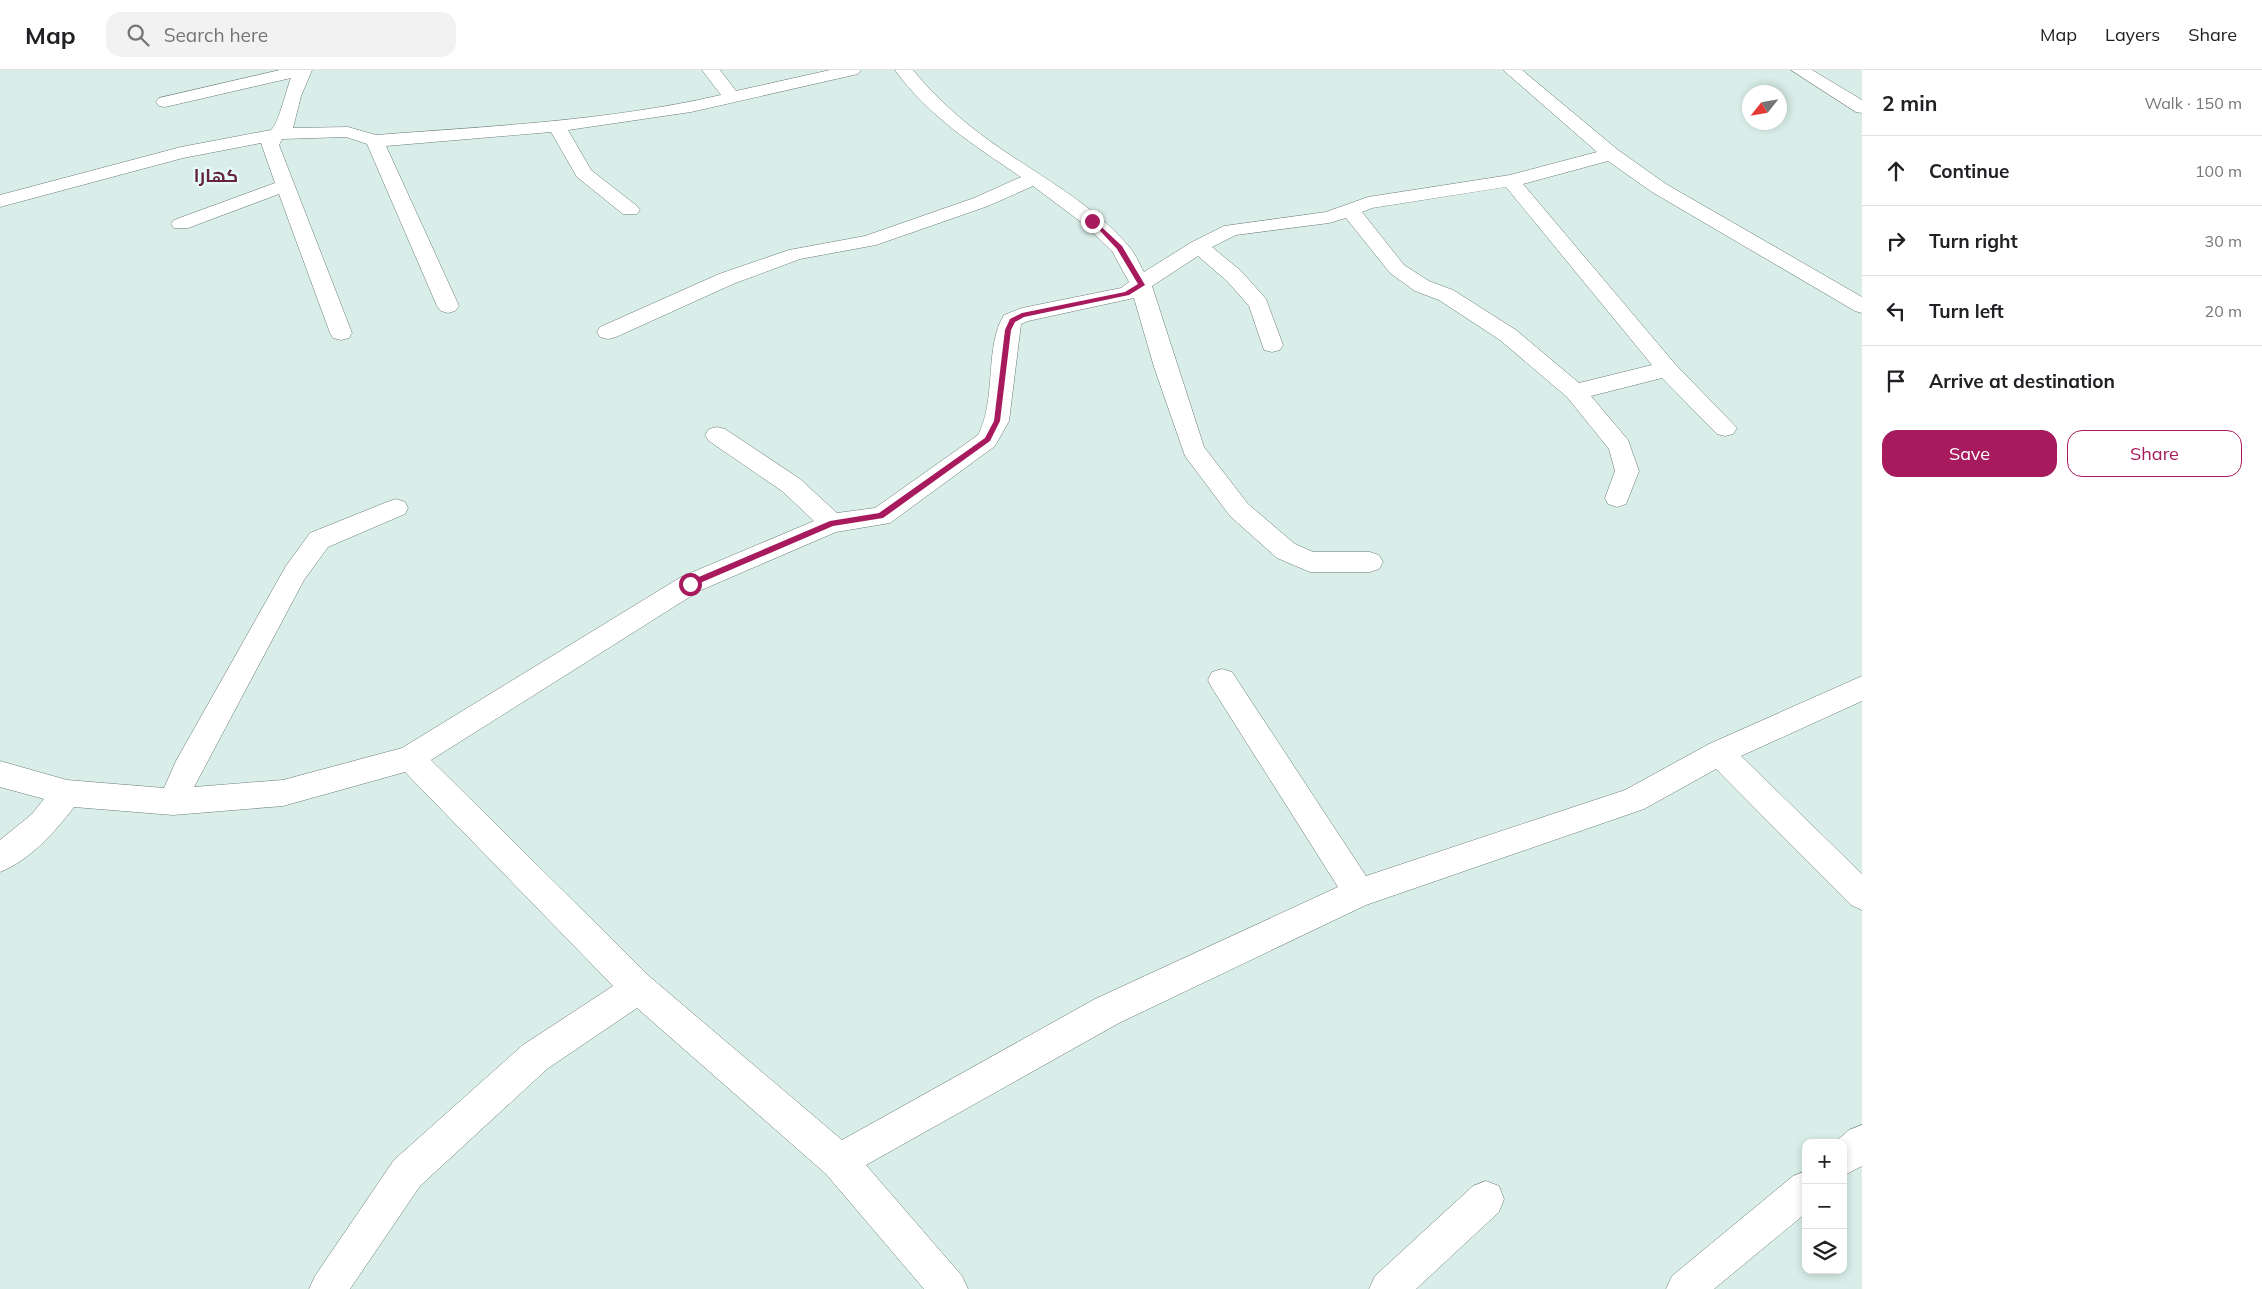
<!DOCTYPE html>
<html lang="en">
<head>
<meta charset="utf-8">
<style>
	:root { --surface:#fff; --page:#f2f2f2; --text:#202124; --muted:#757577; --line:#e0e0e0; --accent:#a71a5d }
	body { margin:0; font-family:Mulish,Cairo,sans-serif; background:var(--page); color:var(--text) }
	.controls { position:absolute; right:15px; bottom:15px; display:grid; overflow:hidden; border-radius:10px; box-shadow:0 2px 8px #0003 }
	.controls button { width:45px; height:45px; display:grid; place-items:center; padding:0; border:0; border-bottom:1px solid var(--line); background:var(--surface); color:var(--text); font:25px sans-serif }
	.compass { position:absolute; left:1742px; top:15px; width:45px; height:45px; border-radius:50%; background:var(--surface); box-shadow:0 2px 8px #0003; rotate:239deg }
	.stop { position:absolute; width:15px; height:15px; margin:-11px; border:4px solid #a71a5d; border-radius:50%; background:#fff }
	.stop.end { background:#a71a5d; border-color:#fff; box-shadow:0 1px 5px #0008 }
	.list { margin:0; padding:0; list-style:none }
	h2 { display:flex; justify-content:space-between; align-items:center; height:65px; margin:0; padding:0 20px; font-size:21px }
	h2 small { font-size:16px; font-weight:400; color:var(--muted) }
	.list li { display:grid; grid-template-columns:32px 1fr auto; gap:15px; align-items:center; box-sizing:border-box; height:70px; padding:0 20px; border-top:1px solid var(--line) }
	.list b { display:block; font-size:19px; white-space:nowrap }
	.list em { font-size:16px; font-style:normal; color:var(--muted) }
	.actions { display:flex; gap:10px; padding:15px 20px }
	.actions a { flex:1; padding:11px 0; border:1px solid var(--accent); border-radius:15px; text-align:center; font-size:18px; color:var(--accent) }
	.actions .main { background:var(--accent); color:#fff }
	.icon { flex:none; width:28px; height:28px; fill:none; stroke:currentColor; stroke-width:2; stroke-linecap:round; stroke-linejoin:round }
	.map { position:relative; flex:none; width:1862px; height:1219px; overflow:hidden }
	header { display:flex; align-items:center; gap:30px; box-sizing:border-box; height:70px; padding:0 25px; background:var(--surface); border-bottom:1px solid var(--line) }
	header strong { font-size:24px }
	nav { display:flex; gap:28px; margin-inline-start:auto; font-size:18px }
	.search { width:350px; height:45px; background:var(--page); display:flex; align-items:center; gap:12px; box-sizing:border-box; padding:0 18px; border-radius:15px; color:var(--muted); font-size:19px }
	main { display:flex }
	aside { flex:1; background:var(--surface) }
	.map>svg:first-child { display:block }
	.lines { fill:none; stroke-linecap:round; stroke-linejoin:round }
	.minor-casing { stroke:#6a7c78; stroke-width:1 }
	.minor { fill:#fff; fill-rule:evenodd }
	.route { fill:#a71a5d }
	.labels { text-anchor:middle; stroke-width:4.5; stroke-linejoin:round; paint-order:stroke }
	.far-quarter-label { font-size:18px; font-weight:bold; fill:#67243e; stroke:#e6fbf6 }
</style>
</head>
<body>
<header>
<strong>Map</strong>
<div class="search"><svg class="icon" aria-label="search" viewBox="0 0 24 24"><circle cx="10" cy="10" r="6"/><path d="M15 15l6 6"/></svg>Search here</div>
<nav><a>Map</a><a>Layers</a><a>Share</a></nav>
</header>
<main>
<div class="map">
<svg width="1862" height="1219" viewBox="0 0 1862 1219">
	<rect width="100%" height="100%" fill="#d9eee9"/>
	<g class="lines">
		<defs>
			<g id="minor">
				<path d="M280 0H312L301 26 293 58 348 57 376 65C491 56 608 51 721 25L702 0H720L736 21 830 0H861L858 4 691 42 568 60 591 100 637 136 640 140 637 144H623L577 107 551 62 386 76 459 236 455 241 448 243 441 241 437 236 367 74 346 67 282 69 279 75 352 263 349 268 341 270 333 268 330 263 279 124 188 158H174L171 154 174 150 275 113 261 73 183 88 0 137V125L181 77 271 60C279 53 286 20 291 8L165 37 159 36 156 32 159 28Z"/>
				<path d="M895 0H913C930 21 949 39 970 56 1021 97 1082 124 1126 173 1134 181 1139 193 1144 202L1192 172 1224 156 1326 142 1368 127 1510 105 1597 82 1503 0H1522L1618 80 1666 114 1862 227V243L1855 241 1652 122 1608 91 1523 114 1675 294 1737 358 1733 364 1725 366 1717 364 1662 308 1591 326 1628 370 1639 401 1626 434 1617 437 1608 434 1605 428 1615 401 1609 379 1567 327 1500 270 1439 230 1415 221 1390 203 1346 148 1329 153 1236 165 1212 177 1241 201 1266 229 1283 275 1280 280 1272 282 1264 280 1249 236 1227 211 1198 186 1152 216 1204 377 1248 434 1295 474 1313 482H1370L1379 485 1383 492 1379 499 1370 502H1310L1277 488 1230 446 1185 386 1154 297 1134 228 1028 251 1021 254 1009 351 995 376 890 453 836 462 699 521 431 690 650 907 842 1070 1095 929 1338 817 1212 618 1208 610 1212 602 1222 599 1232 602 1366 806 1625 720 1709 674 1862 606V631L1741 686 1862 804V840L1851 835 1716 699 1644 739 1366 835 1119 953 866 1095 962 1206 968 1219H924L826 1104 637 938 547 999 420 1116 350 1219H309L315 1206 394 1090 523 975 613 916 405 702 283 736 173 745 74 737C55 762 30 790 0 802V770L32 744 44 729 0 717V691L67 710 164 718 176 691 286 496 310 463 387 432 396 429 405 432 408 438 405 444 328 477 304 510 194 717 283 710 402 678 681 507 814 451 782 421 709 371 705 365 709 359 717 357 725 359 800 409 837 443 875 438 978 365C997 329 984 277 1004 245L1022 238 1121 218 1129 212 1112 181 1085 155 1033 116 988 136 876 175 800 189 733 214 616 267 608 269 600 267 597 262 600 257 719 204 789 180 865 166 974 128 1021 107C975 76 928 46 895 0ZM1506 117 1652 295 1579 313 1516 260 1453 220 1429 211 1404 195 1362 142 1372 138Z"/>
				<polygon points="1791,0 1812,0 1862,30 1862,43 1856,42"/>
				<polygon points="1862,1055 1862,1096 1843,1106 1843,1073 1834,1073 1849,1060"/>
				<polygon points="1806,1101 1806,1143 1714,1219 1666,1219 1672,1206 1793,1106"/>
				<polygon points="1486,1111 1499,1116 1504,1129 1499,1142 1416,1219 1369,1219 1375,1206 1473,1116"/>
			</g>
		</defs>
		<!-- minor casing -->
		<use href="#minor" class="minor-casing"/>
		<!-- minor -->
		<use href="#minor" class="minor"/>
	</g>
	<!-- route -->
	<polygon class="route" points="1090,150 1094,150 1122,176 1145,215 1129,225 1024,247 1015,252 1011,260 1000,351 990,371 883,448 833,456 693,516 687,516 687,512 830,451 879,443 985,368 994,351 1005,260 1010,249 1022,243 1125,222 1138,214 1117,179"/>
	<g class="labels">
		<!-- far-quarter labels -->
		<g class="far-quarter-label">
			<text x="216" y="112">کھارا</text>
		</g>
	</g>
</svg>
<div class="controls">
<button>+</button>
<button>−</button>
<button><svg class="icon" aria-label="layers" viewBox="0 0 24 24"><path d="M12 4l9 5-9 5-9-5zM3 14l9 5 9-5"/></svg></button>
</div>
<svg class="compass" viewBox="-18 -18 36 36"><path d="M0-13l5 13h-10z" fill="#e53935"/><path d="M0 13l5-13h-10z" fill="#757577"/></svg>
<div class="stop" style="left:690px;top:514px"></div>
<div class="stop end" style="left:1092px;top:151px"></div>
</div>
<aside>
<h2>2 min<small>Walk · 150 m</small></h2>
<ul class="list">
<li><svg class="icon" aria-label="ahead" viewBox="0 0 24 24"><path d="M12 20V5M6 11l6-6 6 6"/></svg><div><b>Continue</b></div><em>100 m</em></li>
<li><svg class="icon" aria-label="right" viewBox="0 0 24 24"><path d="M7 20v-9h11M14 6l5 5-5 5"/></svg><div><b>Turn right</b></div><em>30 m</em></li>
<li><svg class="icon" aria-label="left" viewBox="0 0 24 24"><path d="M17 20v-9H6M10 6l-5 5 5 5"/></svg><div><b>Turn left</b></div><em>20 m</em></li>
<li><svg class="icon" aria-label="arrive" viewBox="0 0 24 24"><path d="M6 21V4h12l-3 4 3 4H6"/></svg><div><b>Arrive at destination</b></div></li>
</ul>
<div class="actions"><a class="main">Save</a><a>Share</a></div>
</aside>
</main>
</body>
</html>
